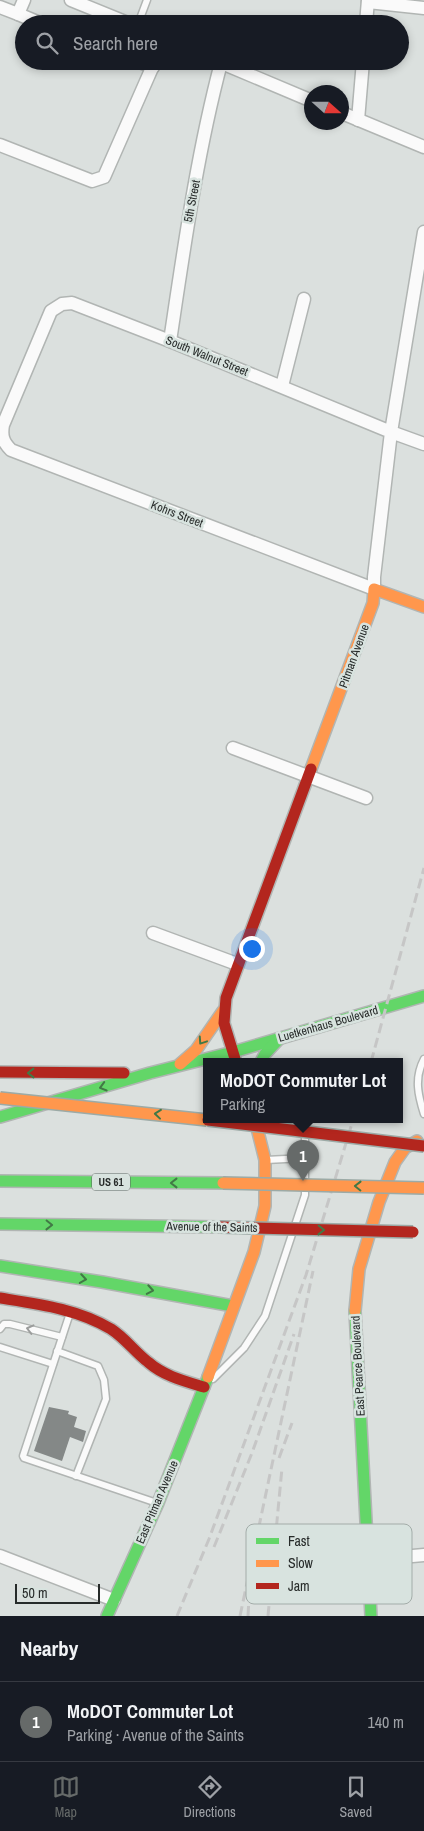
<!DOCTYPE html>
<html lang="en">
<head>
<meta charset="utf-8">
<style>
	:root { --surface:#171b24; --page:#20242c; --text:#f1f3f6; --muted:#9ea1a6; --line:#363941; --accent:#666a69 }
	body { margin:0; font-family:"Archivo Narrow",sans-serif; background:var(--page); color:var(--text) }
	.compass { position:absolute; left:304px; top:85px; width:45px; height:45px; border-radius:50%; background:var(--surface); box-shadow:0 2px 8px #0003; rotate:111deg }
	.scale { position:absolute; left:15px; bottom:12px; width:85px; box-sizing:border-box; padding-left:5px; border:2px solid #272b2a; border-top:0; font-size:14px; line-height:18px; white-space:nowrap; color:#272b2a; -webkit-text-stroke:4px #d8e3df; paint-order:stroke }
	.you { position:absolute; left:251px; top:948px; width:18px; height:18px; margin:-12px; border:4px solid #fff; border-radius:50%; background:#1a73e8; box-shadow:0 0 0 8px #1a73e833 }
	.badge { display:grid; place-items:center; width:32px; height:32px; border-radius:50%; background:var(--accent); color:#fff; font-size:16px; font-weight:700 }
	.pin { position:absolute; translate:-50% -41px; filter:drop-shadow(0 1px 2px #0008) }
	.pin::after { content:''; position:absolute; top:26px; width:18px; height:15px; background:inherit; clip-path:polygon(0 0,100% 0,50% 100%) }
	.popup { position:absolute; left:203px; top:1058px; width:200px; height:65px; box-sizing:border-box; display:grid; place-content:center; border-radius:0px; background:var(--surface); filter:drop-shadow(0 1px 4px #0005); font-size:16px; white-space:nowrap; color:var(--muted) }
	.popup b { font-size:19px; color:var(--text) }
	.popup::after { content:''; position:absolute; left:50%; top:100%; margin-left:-10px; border:10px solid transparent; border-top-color:var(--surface) }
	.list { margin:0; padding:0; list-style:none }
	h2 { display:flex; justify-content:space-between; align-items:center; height:65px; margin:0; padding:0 20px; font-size:21px }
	h2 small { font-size:16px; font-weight:400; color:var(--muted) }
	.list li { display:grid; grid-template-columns:32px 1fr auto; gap:15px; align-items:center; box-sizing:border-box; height:80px; padding:0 20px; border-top:1px solid var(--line) }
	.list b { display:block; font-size:19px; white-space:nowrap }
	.list p { margin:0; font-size:16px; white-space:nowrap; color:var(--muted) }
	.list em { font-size:16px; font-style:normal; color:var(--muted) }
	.icon { flex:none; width:28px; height:28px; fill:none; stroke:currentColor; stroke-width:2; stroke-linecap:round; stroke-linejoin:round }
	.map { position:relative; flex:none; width:424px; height:1616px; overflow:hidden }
	.search { position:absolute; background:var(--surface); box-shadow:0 2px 8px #0003; left:15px; right:15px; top:15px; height:55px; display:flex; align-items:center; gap:12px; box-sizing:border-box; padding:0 18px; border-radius:28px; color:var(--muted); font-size:19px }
	.sheet { height:145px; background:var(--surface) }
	nav { display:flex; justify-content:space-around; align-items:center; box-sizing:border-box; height:70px; border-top:1px solid var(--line); background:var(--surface); font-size:14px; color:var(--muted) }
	nav a { display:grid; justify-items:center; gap:2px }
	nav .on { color:var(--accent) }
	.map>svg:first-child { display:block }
	.building { fill:#848887 }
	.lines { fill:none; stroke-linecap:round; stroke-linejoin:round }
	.lane-casing { stroke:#b1b5b3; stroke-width:9 }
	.street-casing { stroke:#b1b5b3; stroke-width:15 }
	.fast-casing { stroke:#b1b5b3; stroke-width:14 }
	.slow-casing { stroke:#b1b5b3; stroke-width:14 }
	.jam-casing { stroke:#b1b5b3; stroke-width:14 }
	.lane { stroke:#fafafa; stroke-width:6 }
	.street { stroke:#fafafa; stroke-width:12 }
	.fast { stroke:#63d668; stroke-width:11 }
	.slow { stroke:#ff974d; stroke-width:11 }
	.jam { stroke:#b3261e; stroke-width:11 }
	.rail { stroke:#c6c6c6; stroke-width:3; stroke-dasharray:10 5; stroke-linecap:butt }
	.slow-bridge-casing { stroke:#9caaa6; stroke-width:14; stroke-linecap:butt }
	.jam-bridge-casing { stroke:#9caaa6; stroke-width:14; stroke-linecap:butt }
	.slow-bridge { stroke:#ff974d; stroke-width:11 }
	.jam-bridge { stroke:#b3261e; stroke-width:11 }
	.oneway { stroke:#427846 }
	.oneway2 { stroke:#9b9d9c }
	.labels { text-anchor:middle; stroke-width:5; stroke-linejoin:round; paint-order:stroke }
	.shield { fill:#d8e3df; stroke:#5c6260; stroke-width:1 }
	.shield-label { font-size:11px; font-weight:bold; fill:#272b2a }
	.street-label { font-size:12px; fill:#272b2a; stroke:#d8e3df }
	.key { fill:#d8e3df; stroke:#a3aca9; stroke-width:1 }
	.key-label { font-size:14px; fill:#272b2a }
</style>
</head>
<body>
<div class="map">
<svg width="424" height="1616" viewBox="0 0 424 1616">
	<rect width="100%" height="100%" fill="#dbe0de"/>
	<!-- building -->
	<polygon class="building" points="49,1407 69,1411 68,1414 77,1417 74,1427 86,1431 83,1442 70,1437 62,1461 34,1451"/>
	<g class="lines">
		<defs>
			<g id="lane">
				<polyline points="138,24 147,0"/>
				<path d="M424 1059C414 1078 418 1095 424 1114"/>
				<polyline points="305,1158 305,1120"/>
				<polyline points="70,1313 23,1456 24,1458 157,1503"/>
				<polyline points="0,1329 4,1324 10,1324 62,1337"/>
				<polyline points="0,1347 53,1364"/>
				<polyline points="57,1351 98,1366 104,1380 106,1399 76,1476"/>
				<polyline points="213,1379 244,1348 265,1316 305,1195 305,1158 266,1160"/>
			</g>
			<g id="street">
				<polyline points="71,0 130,24"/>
				<polyline points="368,2 424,8"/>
				<polyline points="0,7 18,14 24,0"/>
				<polyline points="18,14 42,24"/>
				<polyline points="366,24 368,0"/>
				<polyline points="137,61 153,67"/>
				<polyline points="217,61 312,101"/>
				<polyline points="342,113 424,147"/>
				<polyline points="358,120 363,61"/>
				<polyline points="0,145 92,181 104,177 155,61"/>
				<path d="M424 232 391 432 374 577V589L11 450C3 442 1 436 3 425L51 311 62 304 72 303 170 341 391 432 424 444"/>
				<path d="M170 341C184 248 197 154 221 63"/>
				<polyline points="282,386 304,299"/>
				<polyline points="233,748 366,798"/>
				<polyline points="153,933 237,964"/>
				<polyline points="0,1556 114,1600"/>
				<polyline points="368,1560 424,1555"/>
			</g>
			<g id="fast">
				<polyline points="233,1052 424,996"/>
				<polyline points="261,1062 265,1054 280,1038"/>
				<polyline points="0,1117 150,1073 233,1052"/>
				<polyline points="0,1181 223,1183"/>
				<polyline points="0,1224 220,1227"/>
				<polyline points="0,1266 102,1282 233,1306"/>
				<polyline points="355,1311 371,1616"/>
				<polyline points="107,1616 158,1503 208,1377"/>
			</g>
			<g id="slow">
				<polyline points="311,769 373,603 374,589 424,607"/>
				<polyline points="180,1064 196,1050 223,1011"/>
				<polyline points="355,1311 359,1269 379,1202 395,1162 405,1148 417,1141"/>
				<polyline points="208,1377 254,1252 265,1206 265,1160 255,1120"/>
			</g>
			<g id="jam">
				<polyline points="236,1062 224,1023 226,998 311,769"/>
				<polyline points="0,1072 124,1073"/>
				<path d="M0 1298C38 1304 78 1309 111 1329 125 1338 135 1352 148 1362 164 1376 184 1381 204 1387"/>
			</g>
		</defs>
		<!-- lane casing -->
		<use href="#lane" class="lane-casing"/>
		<!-- street casing -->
		<use href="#street" class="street-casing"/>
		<!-- fast casing -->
		<use href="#fast" class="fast-casing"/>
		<!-- slow casing -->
		<use href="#slow" class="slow-casing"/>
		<!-- jam casing -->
		<use href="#jam" class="jam-casing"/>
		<!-- lane -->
		<use href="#lane" class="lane"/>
		<!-- street -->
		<use href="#street" class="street"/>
		<!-- fast -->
		<use href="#fast" class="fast"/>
		<!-- slow -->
		<use href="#slow" class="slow"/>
		<!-- jam -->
		<use href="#jam" class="jam"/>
		<!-- rail -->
		<g class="rail">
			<polyline points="371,1062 424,868"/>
			<polyline points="279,1458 292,1423"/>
			<polyline points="214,1547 252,1453 294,1334"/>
			<polyline points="177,1616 209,1539 306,1275 353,1120"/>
			<polyline points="240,1616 313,1271"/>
			<polyline points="248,1616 249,1598"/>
			<polyline points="268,1616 282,1468"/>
		</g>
		<defs>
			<g id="slow-bridge">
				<polyline points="0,1098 207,1120"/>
				<polyline points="223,1183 424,1188"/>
			</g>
			<g id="jam-bridge">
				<polyline points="208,1120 424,1146"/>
				<polyline points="220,1227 413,1232"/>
			</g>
		</defs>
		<!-- slow-bridge casing -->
		<use href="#slow-bridge" class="slow-bridge-casing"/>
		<!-- jam-bridge casing -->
		<use href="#jam-bridge" class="jam-bridge-casing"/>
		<!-- slow-bridge -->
		<use href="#slow-bridge" class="slow-bridge"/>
		<!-- jam-bridge -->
		<use href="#jam-bridge" class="jam-bridge"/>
	</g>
	<!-- one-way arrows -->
	<defs><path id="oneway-chevron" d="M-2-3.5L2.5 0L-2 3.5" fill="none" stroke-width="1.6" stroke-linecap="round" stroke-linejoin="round" transform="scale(1.25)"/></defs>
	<g class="oneway">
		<use href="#oneway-chevron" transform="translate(202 1041) rotate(124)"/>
		<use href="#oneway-chevron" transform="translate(31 1073) rotate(-180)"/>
		<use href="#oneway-chevron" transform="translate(103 1087) rotate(164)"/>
		<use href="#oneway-chevron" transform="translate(158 1114) rotate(-174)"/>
		<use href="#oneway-chevron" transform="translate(174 1183) rotate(-180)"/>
		<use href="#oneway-chevron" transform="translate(358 1186) rotate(-179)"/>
		<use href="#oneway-chevron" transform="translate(49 1225) rotate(1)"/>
		<use href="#oneway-chevron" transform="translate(321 1230) rotate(1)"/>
		<use href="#oneway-chevron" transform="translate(83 1279) rotate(9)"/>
		<use href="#oneway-chevron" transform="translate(150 1290) rotate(10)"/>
	</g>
	<use class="oneway2" href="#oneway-chevron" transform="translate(30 1329) rotate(-166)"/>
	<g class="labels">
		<!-- shield labels -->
		<rect class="shield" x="92" y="1173.5" width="38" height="17" rx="4"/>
		<g class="shield-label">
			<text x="111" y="1186">US 61</text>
		</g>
		<!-- street labels -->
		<g class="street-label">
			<text transform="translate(192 201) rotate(-79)" y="4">5th Street</text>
			<text transform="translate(207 356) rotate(22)" y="4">South Walnut Street</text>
			<text transform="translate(177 514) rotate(21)" y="4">Kohrs Street</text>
			<text transform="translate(354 656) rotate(-70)" y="4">Pitman Avenue</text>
			<text transform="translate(328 1024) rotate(-16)" y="4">Luetkenhaus Boulevard</text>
			<text transform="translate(212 1227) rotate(1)" y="4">Avenue of the Saints</text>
			<text transform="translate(358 1366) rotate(-93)" y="4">East Pearce Boulevard</text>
			<text transform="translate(157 1502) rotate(-67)" y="4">East Pitman Avenue</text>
		</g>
	</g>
	<!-- legend -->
	<rect x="246" y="1524" width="166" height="80" rx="8" class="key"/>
	<rect x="256" y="1538" width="23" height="6" fill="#63d668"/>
	<rect x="256" y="1560" width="23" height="7" fill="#ff974d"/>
	<rect x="256" y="1583" width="23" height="6" fill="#b3261e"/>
	<g class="key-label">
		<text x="288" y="1546">Fast</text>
		<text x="288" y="1568">Slow</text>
		<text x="288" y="1591">Jam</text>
	</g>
</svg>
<svg class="compass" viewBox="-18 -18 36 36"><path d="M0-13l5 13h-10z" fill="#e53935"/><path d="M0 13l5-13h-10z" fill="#9ea1a6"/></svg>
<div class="scale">50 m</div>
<div class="you"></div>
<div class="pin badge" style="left:303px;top:1181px">1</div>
<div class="popup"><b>MoDOT Commuter Lot</b>Parking</div>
<div class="search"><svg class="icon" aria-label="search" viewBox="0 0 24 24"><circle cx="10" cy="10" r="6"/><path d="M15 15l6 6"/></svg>Search here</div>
</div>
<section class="sheet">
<h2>Nearby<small></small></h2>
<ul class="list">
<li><span class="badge">1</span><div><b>MoDOT Commuter Lot</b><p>Parking · Avenue of the Saints</p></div><em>140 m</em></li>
</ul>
</section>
<nav>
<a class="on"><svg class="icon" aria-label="map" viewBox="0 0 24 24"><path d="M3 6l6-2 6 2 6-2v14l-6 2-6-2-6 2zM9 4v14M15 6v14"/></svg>Map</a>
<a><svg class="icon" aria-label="directions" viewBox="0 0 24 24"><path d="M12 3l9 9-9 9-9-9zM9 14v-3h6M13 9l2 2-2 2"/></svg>Directions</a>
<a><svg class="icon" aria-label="saved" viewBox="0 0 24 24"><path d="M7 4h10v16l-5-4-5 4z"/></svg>Saved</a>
</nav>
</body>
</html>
